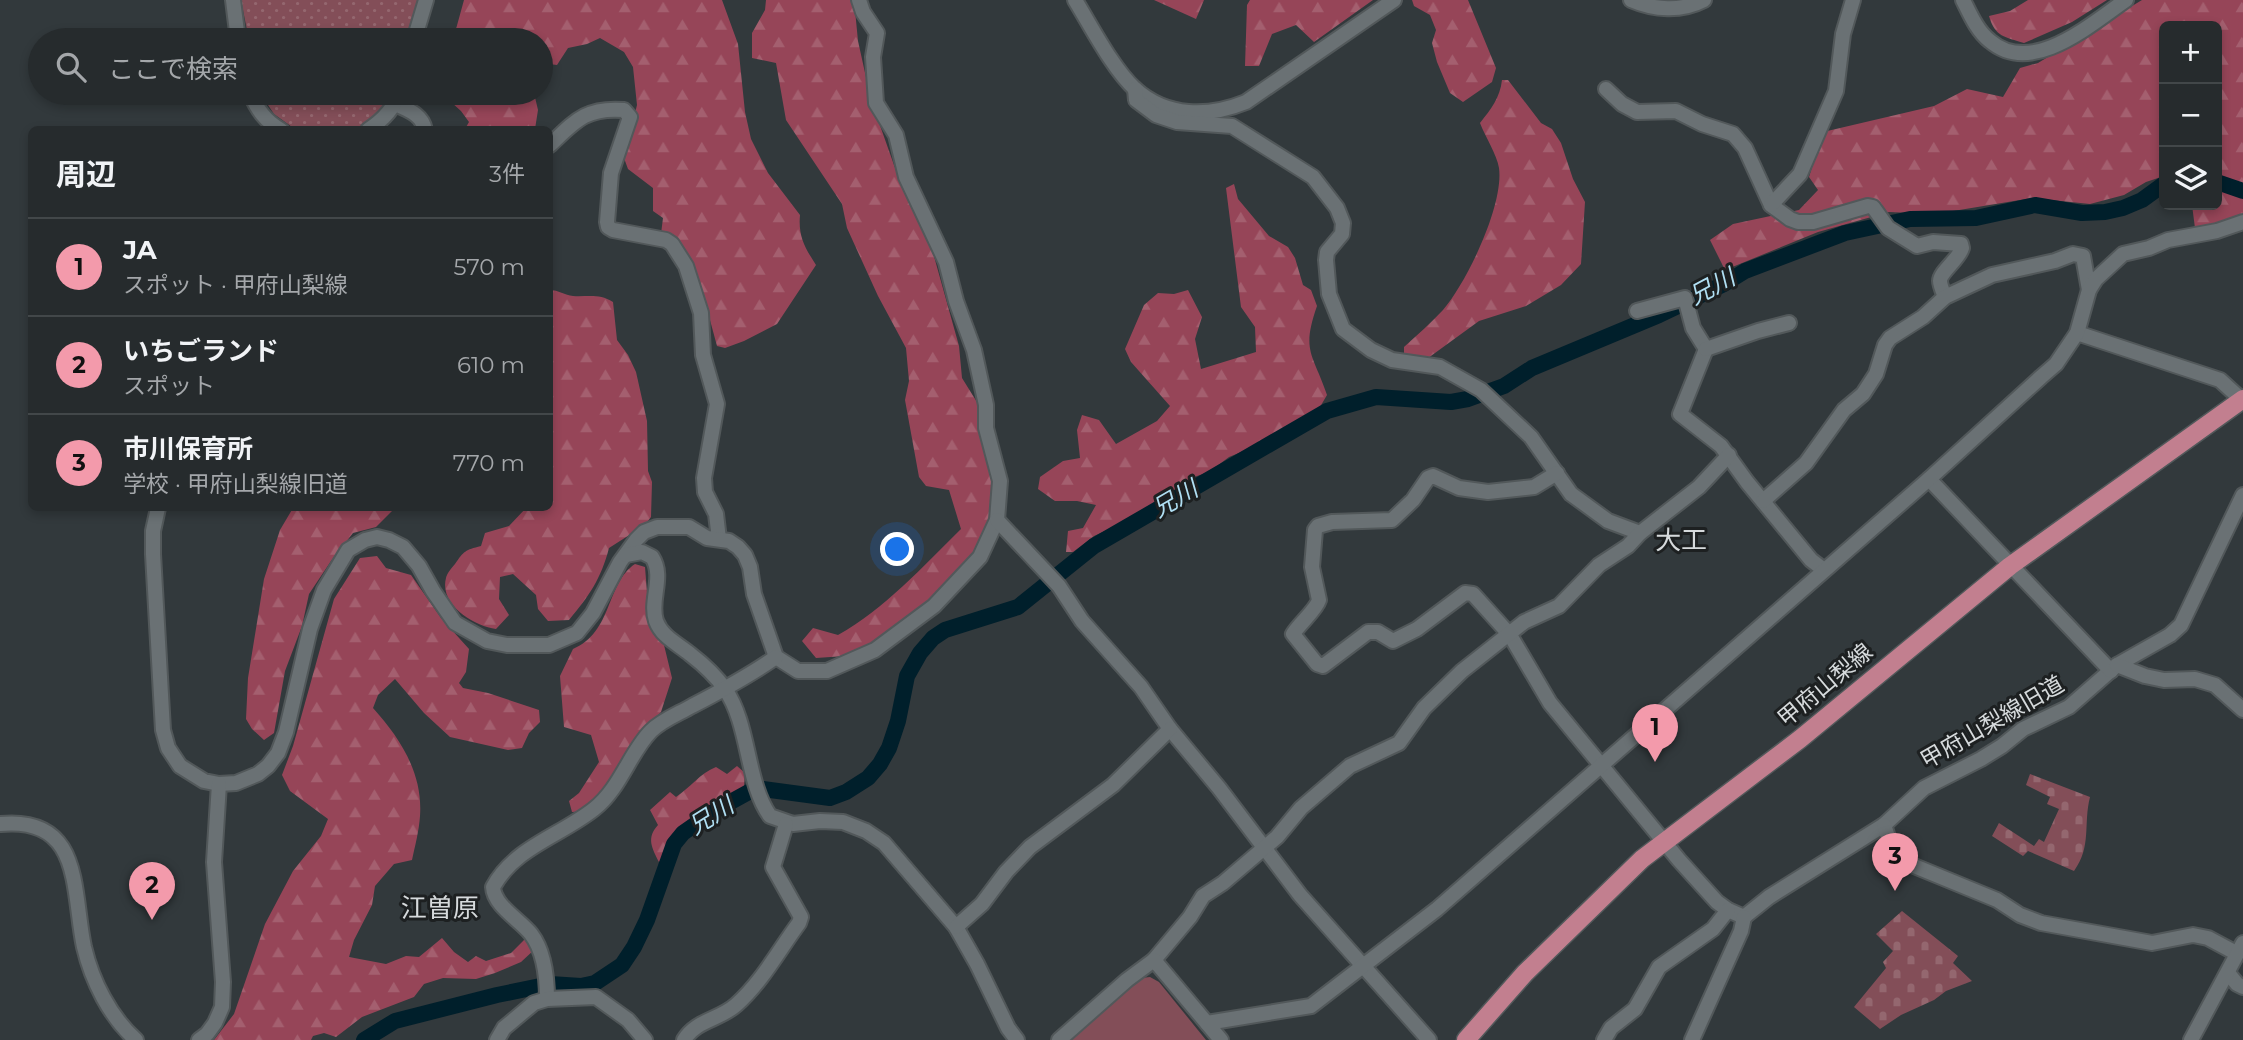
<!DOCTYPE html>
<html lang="ja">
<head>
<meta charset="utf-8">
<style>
	:root { --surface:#262b2d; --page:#2e3335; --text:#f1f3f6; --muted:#a4a7aa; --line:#424749; --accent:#f39aab }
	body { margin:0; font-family:Montserrat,"Noto Sans JP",sans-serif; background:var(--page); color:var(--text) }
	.controls { position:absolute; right:21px; top:21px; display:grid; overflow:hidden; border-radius:10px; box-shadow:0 4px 10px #0003 }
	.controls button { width:63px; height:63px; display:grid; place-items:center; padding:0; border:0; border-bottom:2px solid var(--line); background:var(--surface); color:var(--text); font:35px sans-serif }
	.you { position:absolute; left:898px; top:550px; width:24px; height:24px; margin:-18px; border:5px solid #fff; border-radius:50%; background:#1a73e8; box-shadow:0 0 0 10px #1a73e833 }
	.badge { display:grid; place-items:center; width:46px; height:46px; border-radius:50%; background:var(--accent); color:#111; font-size:23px; font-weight:700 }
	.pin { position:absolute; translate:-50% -58px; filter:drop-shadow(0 2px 4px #0008) }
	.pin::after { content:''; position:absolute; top:37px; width:24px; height:21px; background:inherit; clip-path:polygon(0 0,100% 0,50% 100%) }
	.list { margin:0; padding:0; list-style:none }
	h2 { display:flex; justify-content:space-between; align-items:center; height:91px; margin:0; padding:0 28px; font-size:30px }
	h2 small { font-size:23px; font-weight:400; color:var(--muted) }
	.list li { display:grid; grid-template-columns:46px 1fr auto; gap:21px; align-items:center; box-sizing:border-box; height:98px; padding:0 28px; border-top:2px solid var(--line) }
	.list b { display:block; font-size:26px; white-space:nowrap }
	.list p { margin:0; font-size:23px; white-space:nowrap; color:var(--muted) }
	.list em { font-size:23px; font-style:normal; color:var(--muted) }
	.icon { flex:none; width:38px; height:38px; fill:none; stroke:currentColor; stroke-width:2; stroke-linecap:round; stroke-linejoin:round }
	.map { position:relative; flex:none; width:2243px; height:1040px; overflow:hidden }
	.search { position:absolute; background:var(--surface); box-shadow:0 4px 10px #0003; left:28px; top:28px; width:525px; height:77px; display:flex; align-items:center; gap:18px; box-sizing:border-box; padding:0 24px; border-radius:38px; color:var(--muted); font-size:26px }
	.panel { position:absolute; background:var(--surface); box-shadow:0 4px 10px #0003; left:28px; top:126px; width:525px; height:385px; border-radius:10px }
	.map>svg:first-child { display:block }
	.forest { fill:url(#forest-firs) }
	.cemetery { fill:url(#cemetery-stones) }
	.park { fill:url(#park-dots) }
	.pitch { fill:#834e58 }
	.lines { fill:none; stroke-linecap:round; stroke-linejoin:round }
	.river { stroke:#001f2b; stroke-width:16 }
	.minor-casing { stroke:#52585a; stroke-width:18 }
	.major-casing { stroke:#52585a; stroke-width:21 }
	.minor { stroke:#6a7174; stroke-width:14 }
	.major { stroke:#c27f8f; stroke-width:18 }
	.labels { text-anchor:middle; stroke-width:6; stroke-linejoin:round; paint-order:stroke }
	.street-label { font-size:23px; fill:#d6dadc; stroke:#1d2021 }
	.water-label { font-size:24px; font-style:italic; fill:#b0dff3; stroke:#1d2021 }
	.quarter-label { font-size:26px; fill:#d6dadc; stroke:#1d2021 }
</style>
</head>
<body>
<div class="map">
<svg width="2243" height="1040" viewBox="0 0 2243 1040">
	<defs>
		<pattern id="forest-firs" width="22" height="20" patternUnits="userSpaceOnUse" patternTransform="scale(1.75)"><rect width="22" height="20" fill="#964558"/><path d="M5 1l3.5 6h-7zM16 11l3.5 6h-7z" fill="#a45f6f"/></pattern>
		<pattern id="cemetery-stones" width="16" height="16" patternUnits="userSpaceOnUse" patternTransform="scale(1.75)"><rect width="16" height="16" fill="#834e58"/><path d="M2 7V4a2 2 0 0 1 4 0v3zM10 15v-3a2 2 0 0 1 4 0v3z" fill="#94676f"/></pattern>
		<pattern id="park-dots" width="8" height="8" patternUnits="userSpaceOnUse" patternTransform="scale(1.75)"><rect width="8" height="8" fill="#834e58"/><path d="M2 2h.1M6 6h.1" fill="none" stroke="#94676f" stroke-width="1.8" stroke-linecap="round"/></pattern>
	</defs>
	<rect width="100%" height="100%" fill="#32393c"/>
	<!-- forest -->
	<g class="forest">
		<path d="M464 0H722L738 44 745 112 751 139 768 173 800 215C798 236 805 248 816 265L777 324 744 341 725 348 717 346 700 283 689 259 661 234 663 218 653 211V188L628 169 624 158 637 105 633 67 624 52 600 38 587 44 568 48 557 65 541 63V40H453Z"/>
		<path d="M766 0H854L858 41 871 100 900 182 925 224 959 346 962 378 980 407 993 493 991 522 972 559 930 604 909 620 883 634 865 650 845 656 816 658 802 641 813 628 838 635C885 609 922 567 961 529L949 490 926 486 919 477 905 400 909 381 906 348 878 296 847 228 842 204 786 120 776 63 752 58V33L765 10Z"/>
		<polygon points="1154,0 1204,0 1196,19"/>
		<polygon points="1250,0 1373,0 1314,42 1296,25 1272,34 1259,66 1245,66 1247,5"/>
		<polygon points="1412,0 1468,0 1496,68 1492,82 1463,102 1450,93 1437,62 1432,43 1436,30 1430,15 1414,6"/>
		<path d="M2028 0H2107L2072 22 2024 43C2005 37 1995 37 1989 16L2010 11Z"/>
		<polygon points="2142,0 2243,0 2243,214 2240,217 2211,227 2195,228 2192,205 2217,205 2217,26 2164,26 2164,176 2146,182 2124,195 2090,204 2032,198 1935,214 1889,212 1818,232 1725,270 1710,240 1733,224 1799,210 1818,190 1809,177 1823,132 1934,106 1967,89 2003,97 2020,68 2038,63"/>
		<path d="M1502 80H1508L1541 123 1552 129 1561 143 1573 179 1585 202 1581 264 1561 285 1526 306 1479 321 1424 361 1404 355V347C1417 335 1431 323 1443 310 1467 282 1504 205 1499 168 1497 155 1485 136 1480 123 1491 109 1500 98 1502 80Z"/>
		<polygon points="441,93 534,93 538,110 535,129 465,129 469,122 461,111"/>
		<path d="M1234 184 1238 199 1269 236 1288 247 1295 258 1303 285 1311 290 1317 306C1301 352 1313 353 1327 395L1317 412 1268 441 1229 457 1209 472 1194 477 1122 523 1094 536 1073 552H1066L1068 531 1083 528 1096 505 1077 501H1055L1038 489 1040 477 1063 461 1080 458 1077 430 1082 415 1099 420 1116 444 1157 421 1170 406 1131 362 1125 349 1144 305 1158 293 1174 294 1188 290 1202 317 1195 339 1201 369 1256 352 1255 327 1241 307 1226 188Z"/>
		<path d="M550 290C558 290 565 295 573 296 588 297 599 293 613 302L617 340 628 355 636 372 647 421 648 471 652 482 651 517 645 525 609 548C601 579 589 596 569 620L548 621 538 609 536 595 513 574 500 577 499 599 509 615 496 629C474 626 439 605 446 578 447 573 451 569 455 564 464 551 465 550 481 546L485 533 509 526 526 508H550Z"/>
		<polygon points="293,508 395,508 376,527 353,533 331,561 309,594 302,626 285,671 274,733 264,740 252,729 246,719 248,678 264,579 280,530"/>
		<path d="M377 556 386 568 411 575 441 618 469 649 466 672 459 683 463 688 488 693 539 710 540 722 529 733 522 748 508 750 450 737 424 713 395 679 378 695 373 708C400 738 423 773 420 816 419 831 415 846 412 860L394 864 375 886 372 905 354 940 349 957 386 964 406 956 419 957 442 938 454 952 468 962 476 956 486 961 511 953 524 940H531L535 949 521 962 495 973 476 979 443 978 424 984 414 997 362 1017 336 1037 324 1033 313 1036 311 1040H214L234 1014 265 924 293 871 321 836 328 819 290 791 282 775 293 746 334 599 360 558Z"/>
		<path d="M635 564 645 567 649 618 656 637 664 645 672 678 661 712 635 741 618 773 586 811 572 812 569 801 579 793 599 762 591 735 564 727 560 676 573 649C613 632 606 583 635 564Z"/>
		<path d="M737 766 745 773 744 787 686 823 670 840 665 858 659 862C652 848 646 838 658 825L650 810 670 792 676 797C690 788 700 773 716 767L727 774Z"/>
	</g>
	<!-- cemetery -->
	<g class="cemetery">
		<path d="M2030 774 2090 797C2083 824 2092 846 2074 871L2028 851 2023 856 1992 836 1999 823 2034 846 2039 839 2044 842 2059 809 2047 804 2050 797 2026 785Z"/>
		<polygon points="1902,911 1958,956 1953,963 1972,981 1946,991 1934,1000 1901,1015 1880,1029 1854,1007 1886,968 1883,962 1893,951 1876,934"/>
	</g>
	<!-- park -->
	<g class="park">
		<polygon points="241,0 420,0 407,40 249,40"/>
		<polygon points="260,93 392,93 380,113 360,127 346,130 300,130 292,127 274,114"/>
	</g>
	<!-- pitch -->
	<polygon class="pitch" points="1150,977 1159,982 1206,1040 1070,1040 1141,978"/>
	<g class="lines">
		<!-- river -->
		<g class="river">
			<polyline points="2217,182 2243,191"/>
			<polyline points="364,1040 395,1021 497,995 550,984 581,986 595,983 622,965 634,947 647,920 674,844 683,833 716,810 756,788 830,798 846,792 868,778 880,764 889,748 898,721 907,676 920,653 933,638 945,630 1018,607 1094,546 1327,411 1376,397 1451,402 1468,399 1504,386 1532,368 1659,315 1724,284 1745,271 1845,233 1910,219 1976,218 2035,205 2082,213 2105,212 2123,208 2142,200 2164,184"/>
		</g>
		<defs>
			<g id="minor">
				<polyline points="233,0 238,40"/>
				<path d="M1075 0C1091 26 1113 69 1135 89 1167 118 1209 117 1246 102L1394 0"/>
				<path d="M1631 0C1654 10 1681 12 1704 0"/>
				<path d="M1963 0C1970 14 1977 31 1990 41 2032 77 2091 24 2126 0"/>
				<polyline points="414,40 426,0"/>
				<polyline points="1135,89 1136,100 1156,115 1177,122 1232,126 1313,177 1337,208 1343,223 1342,234 1327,252 1326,260 1329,294 1343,329 1371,350 1392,360 1440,367 1481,390 1531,437 1571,494 1608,521 1640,533"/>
				<path d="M1606 89 1622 104 1637 112 1676 111 1702 124 1733 134 1745 148 1771 205 1790 219 1798 222H1813L1868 206 1873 207 1888 228 1917 246 1933 242 1961 244 1962 248C1959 259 1940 272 1940 281 1940 285 1943 292 1945 297"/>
				<path d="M250 93C257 109 265 121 281 130"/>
				<path d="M395 104C408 110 422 114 425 130"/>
				<path d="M368 130C383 120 394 109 399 93"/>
				<path d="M550 145C575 121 586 107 624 110L630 117 611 173 607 222 608 227 613 230 666 240 672 244 686 266 701 313 703 355 717 404 704 478 705 492 716 514 719 539"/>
				<polyline points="1771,205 1800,174 1836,91 1843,34 1853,0"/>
				<polyline points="1637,311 1685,298 1693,328 1706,349"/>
				<polyline points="2077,333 2220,380 2242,400"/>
				<polyline points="1706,349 1680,414 1721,446 1747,482 1811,560 1824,570"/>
				<polyline points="1706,349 1758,331 1789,323"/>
				<path d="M1557 473 1534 487 1488 492 1459 488 1433 476 1428 478 1413 500 1392 520 1332 522 1318 526 1315 530 1312 567 1319 600C1316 610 1300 623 1293 634L1317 664 1323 666 1368 632H1378L1393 641 1417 629 1465 593 1473 594 1510 635 1550 703 1679 860 1717 902 1728 910 1744 917 1769 897 1884 825 1924 788 1981 759 2002 746 2023 729 2069 707 2117 665 2170 635 2181 625 2243 495"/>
				<polyline points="1929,479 2111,671"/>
				<polyline points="1763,501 1806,463 1844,410 1863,394 1876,374 1885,345 1890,338 1923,317 1945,297 1992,275 2055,261 2073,254 2083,256 2089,290"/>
				<polyline points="158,508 153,531 153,554 163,730 168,748 180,766 204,781 219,784 236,783 258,774 268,766 278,753 286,732 310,629 324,590 348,550 365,540 377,537 389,540 403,547 419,566 433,591 455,623 487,641 507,645 549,645 577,633 593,613 620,562 636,540 644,532 657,527 689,527 707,538 729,541 738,547 745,555 750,567 754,594 776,657 798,671 827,671 875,650 934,606 980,557 997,520 1000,481 986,428 986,405 974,350 956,301 946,262 906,177 896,135 876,103 873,57 877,33 863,12 859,0"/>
				<polyline points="997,520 1059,586 1082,621 1141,687 1170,729 1219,788 1300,895 1429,1040"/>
				<path d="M626 555 642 552 652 557C665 577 649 600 656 621 662 637 678 644 690 654 703 664 716 676 725 689 750 725 746 783 770 816L793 824 820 821 843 822 866 831 884 843 956 927 977 964 1008 1028 1017 1040"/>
				<polyline points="2117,665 2145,676 2164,680 2195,679 2215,685 2243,710"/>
				<path d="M0 824C83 816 72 890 84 947 92 981 110 1017 136 1040"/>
				<polyline points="1884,825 1893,852 1902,861 1997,900 2020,915 2041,923 2152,943 2193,935 2208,938 2236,953"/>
				<polyline points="956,927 982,904 1006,872 1030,847 1113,785 1170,729"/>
				<polyline points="1154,960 1190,917 1203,896 1223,883 1277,837 1301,808 1350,766 1399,743 1424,708 1462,671 1524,622 1559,606 1599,565 1628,546 1640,533 1699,487 1729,455"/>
				<polyline points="2228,973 2237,984 2243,987"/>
				<path d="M547 999C547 978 544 951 531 934 520 920 494 906 493 887 515 847 560 836 594 809 620 789 630 752 651 731 662 720 678 714 692 706 721 691 749 676 776 657"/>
				<polyline points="1207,1023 1311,1006 1437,909 1929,479 2041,377 2056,364 2077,333 2089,290 2096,279 2123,254 2149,248 2168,240 2217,231 2243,222"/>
				<polyline points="199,1040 207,1034 215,1023 222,1007 223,982 214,862 219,784"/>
				<polyline points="497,1040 504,1028 534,1003 547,999 596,997 628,1020 645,1040"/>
				<path d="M684 1040C696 1020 719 1020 736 1005 762 982 779 950 799 923L801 917 773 867 786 824"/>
				<polyline points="1059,1040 1127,980 1154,960 1221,1040"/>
				<polyline points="1604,1040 1611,1028 1635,1009 1659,967 1713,929 1728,910"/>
				<polyline points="1692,1040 1741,931 1744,917"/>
				<polyline points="2191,1040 2243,943"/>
			</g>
			<polyline id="major" points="1466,1040 1525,973 1642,859 1800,739 2010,566 2243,399"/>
		</defs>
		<!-- minor casing -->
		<use href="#minor" class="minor-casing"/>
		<!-- major casing -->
		<use href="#major" class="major-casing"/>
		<!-- minor -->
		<use href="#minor" class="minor"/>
		<!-- major -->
		<use href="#major" class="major"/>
	</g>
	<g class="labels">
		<!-- street labels -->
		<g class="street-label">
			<text transform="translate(1825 685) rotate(-40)" y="8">甲府山梨線</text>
			<text transform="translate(1992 722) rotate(-30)" y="8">甲府山梨線旧道</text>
		</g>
		<!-- water labels -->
		<g class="water-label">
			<text transform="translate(1712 287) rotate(-28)" y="8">兄川</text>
			<text transform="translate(1175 499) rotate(-30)" y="8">兄川</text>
			<text transform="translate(711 816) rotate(-32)" y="8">兄川</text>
		</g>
		<!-- quarter labels -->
		<g class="quarter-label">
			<text x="1681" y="549">大工</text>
			<text x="440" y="917">江曽原</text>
		</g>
	</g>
</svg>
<div class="controls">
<button>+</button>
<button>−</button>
<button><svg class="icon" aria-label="layers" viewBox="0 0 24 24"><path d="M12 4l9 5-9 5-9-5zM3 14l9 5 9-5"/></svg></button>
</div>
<div class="you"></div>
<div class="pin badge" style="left:1655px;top:762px">1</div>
<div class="pin badge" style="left:152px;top:920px">2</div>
<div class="pin badge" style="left:1895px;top:891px">3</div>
<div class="search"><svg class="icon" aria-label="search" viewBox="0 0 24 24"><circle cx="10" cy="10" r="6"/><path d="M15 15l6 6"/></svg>ここで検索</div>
<section class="panel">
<h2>周辺<small>3件</small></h2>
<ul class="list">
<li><span class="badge">1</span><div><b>JA</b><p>スポット · 甲府山梨線</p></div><em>570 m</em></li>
<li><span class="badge">2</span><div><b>いちごランド</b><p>スポット</p></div><em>610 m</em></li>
<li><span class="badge">3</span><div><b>市川保育所</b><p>学校 · 甲府山梨線旧道</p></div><em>770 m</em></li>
</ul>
</section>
</div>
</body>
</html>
